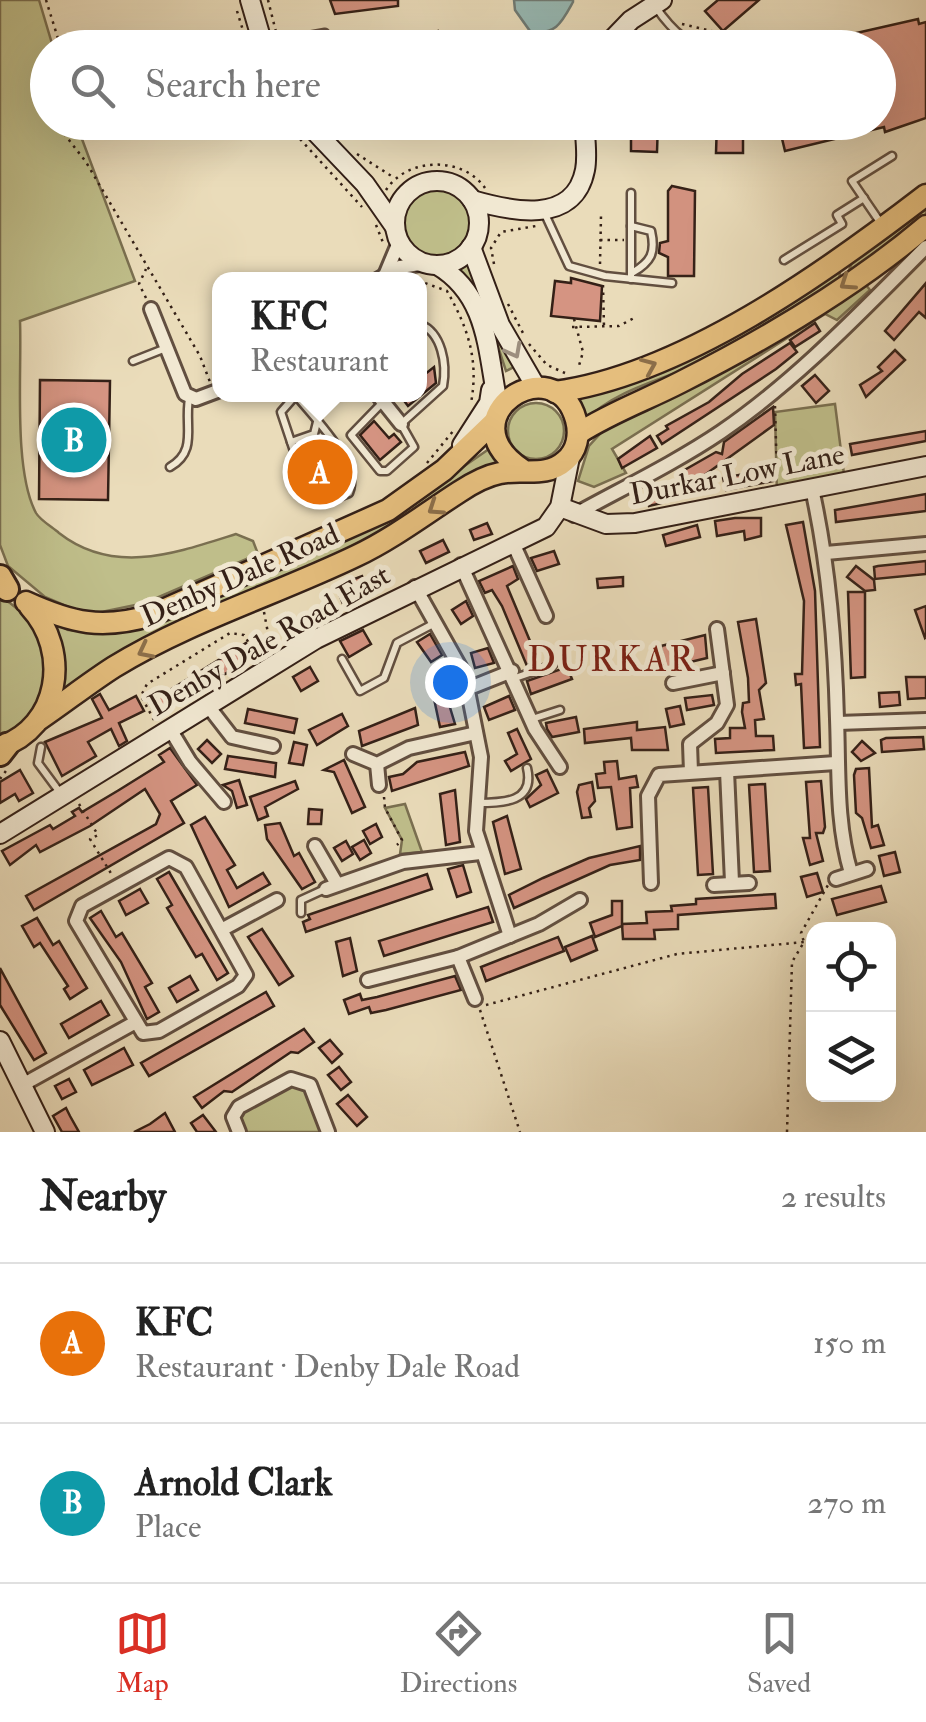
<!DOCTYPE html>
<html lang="en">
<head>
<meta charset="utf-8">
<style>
	:root { --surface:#fff; --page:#f6f6f6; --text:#222; --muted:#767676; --line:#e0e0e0; --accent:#d93025 }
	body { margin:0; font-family:"IM FELL Double Pica",serif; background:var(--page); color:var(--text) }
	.controls { position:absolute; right:30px; bottom:30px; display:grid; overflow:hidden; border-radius:20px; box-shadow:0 10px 40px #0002 }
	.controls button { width:90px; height:90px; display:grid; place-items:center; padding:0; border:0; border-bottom:2px solid var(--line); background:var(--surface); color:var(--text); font:50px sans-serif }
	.you { position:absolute; left:450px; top:682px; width:35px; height:35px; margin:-25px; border:8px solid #fff; border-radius:50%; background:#1a73e8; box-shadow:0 0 0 15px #1a73e833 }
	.badge { display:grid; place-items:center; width:65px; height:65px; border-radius:50%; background:var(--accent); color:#fff; font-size:32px; font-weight:700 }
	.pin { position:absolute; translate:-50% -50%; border:5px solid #fff; box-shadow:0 2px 10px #0006 }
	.popup { position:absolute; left:212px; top:272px; width:215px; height:130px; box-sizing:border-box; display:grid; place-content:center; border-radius:20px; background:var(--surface); filter:drop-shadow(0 2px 8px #0005); font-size:32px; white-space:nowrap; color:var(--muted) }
	.popup b { font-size:38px; color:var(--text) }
	.popup::after { content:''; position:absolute; left:50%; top:100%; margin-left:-20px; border:20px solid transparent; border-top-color:var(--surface) }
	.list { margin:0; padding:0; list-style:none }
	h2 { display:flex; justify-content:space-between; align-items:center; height:130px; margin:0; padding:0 40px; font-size:42px }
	h2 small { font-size:32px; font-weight:400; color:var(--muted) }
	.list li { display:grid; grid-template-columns:65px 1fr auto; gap:30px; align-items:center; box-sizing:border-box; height:160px; padding:0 40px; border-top:2px solid var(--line) }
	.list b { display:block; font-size:38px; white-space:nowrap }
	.list p { margin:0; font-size:32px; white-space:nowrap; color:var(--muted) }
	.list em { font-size:32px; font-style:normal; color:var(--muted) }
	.icon { flex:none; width:55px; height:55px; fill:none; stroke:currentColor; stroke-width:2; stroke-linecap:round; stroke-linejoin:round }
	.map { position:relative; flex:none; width:926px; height:1132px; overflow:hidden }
	.search { position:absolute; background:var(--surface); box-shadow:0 10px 40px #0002; left:30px; right:30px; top:30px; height:110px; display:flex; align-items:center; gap:25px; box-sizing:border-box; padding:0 35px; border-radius:55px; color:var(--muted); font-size:38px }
	.sheet { height:450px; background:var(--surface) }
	nav { display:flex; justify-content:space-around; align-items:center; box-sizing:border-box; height:140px; border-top:2px solid var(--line); background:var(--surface); font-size:28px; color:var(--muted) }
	nav a { display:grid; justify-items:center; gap:5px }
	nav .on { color:var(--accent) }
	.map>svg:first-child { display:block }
	.green { fill:#bfbe8a; stroke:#7a6f50; stroke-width:2.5 }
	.water { fill:#98bab5; stroke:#707c76; stroke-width:2.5 }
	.building { fill:#d59482; stroke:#342017; stroke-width:2.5 }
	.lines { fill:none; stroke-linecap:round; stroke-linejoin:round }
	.lane-casing { stroke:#624f40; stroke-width:11 }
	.street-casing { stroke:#624f40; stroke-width:18 }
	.secondary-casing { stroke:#342017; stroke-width:22 }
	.primary-casing { stroke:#342017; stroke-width:25 }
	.highway-casing { stroke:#342017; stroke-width:28 }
	.path { stroke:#342017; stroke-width:2.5; stroke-dasharray:2.5 5; stroke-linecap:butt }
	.lane { stroke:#f1e8d2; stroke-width:6 }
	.street { stroke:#f1e8d2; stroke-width:12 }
	.secondary { stroke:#f1e8d2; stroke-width:18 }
	.primary { stroke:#e5be7d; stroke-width:20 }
	.highway { stroke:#e5be7d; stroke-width:22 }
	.oneway { stroke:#8c6f4a }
	.oneway2 { stroke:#9c8e7e }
	.labels { text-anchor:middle; stroke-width:10; stroke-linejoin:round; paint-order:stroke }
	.street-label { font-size:30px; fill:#342017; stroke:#f1e8d2 }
	.quarter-label { font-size:35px; letter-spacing:2.5px; fill:#7a1f14; stroke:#f1e8d2 }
</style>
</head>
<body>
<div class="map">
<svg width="926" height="1132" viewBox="0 0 926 1132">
	<rect width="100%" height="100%" fill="#eadcba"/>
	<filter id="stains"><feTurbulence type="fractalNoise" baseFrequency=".002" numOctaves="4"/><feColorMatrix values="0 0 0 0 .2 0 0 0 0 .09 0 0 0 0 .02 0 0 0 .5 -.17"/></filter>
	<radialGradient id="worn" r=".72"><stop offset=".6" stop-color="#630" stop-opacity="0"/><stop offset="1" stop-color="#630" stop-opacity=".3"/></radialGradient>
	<!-- green -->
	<g class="green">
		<path d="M0 0H39L53 47 48 48V122L76 123 135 281 20 321C22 371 13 470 36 513 40 520 52 527 59 533 114 576 176 553 236 534L253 541 258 554 145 603 87 615 45 597 8 566 0 545Z"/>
		<circle cx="436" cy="222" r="34"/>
		<polygon points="926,203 926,217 848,273 854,257"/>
		<polygon points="469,260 516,366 506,371 489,319 458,267"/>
		<path d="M841 264 839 280C800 306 760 332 718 355 677 377 618 386 585 421L577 399C672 374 757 313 841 264Z"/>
		<polygon points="866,285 870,290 837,320 825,314 612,449 626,473 594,487 578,481 589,446 609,424"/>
		<circle cx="536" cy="431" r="28"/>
		<polygon points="835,404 845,482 777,496 775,412"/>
		<path d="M489 449 500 465 380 535 60 694C63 665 65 644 47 619L68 630 120 631 408 505Z"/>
		<path d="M0 597C58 626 64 714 0 738Z"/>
		<polygon points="405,804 422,852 400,854 402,840 385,808"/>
		<polygon points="301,1079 328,1132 239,1132 239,1107"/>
	</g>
	<!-- water -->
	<path class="water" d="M514 0H573V2C562 22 556 36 530 31L515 10Z"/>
	<!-- building -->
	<g class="building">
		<polygon points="330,0 398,0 398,6 335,14"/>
		<polygon points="718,0 759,0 723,31 705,11"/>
		<polygon points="918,19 919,24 926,22 926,118 885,132 884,127 785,151 778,122 878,122 878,48 808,44"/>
		<polygon points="438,31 441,48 382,48 382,44"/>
		<polygon points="631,122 658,122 657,152 631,151"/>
		<polygon points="717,122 743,122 743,153 716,153"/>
		<polygon points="672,186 695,191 694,276 668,276 668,257 659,253 660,243 668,241 668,191"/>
		<polygon points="571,278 602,286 600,321 551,316 555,281 571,283"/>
		<polygon points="926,283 926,318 919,312 894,340 885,331"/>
		<polygon points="815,323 820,331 795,347 790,340"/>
		<polygon points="790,343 797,352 776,369 662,444 657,436 668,429 666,426 709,402 742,374"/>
		<polygon points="895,350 905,360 866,397 860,385 882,371 878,367"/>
		<polygon points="434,367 436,383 408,406 399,394 420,394 420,378"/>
		<polygon points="815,375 829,391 816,403 802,386"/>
		<polygon points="40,380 110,381 108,500 39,499"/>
		<polygon points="773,407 774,425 688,487 681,472 716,452 722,454 724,442"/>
		<polygon points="374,421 389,438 394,434 401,442 380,460 360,435"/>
		<polygon points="926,431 926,441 852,455 850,444"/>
		<polygon points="650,436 657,448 622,468 618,459"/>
		<polygon points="329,447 344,481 323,496 305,456"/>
		<polygon points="771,469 773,481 726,490 723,478"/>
		<polygon points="654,487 662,503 649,506 646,489"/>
		<polygon points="926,494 926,511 836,522 835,510"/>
		<polygon points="735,518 761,518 761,536 745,540 744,531 717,536 715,521"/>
		<polygon points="803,522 815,591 820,747 804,748 801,684 796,685 795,674 802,674 804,601 786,525"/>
		<polygon points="487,523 492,534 474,540 470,530"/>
		<polygon points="697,525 700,537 666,546 663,535"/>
		<polygon points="443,540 449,552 426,563 420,551"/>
		<polygon points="554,551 559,564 537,571 531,558"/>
		<polygon points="926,561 926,574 875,579 874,567 878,566"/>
		<polygon points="513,566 518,579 507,586 535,653 527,666 502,606 492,590 485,593 479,581"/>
		<polygon points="856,566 874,580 875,590 865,591 847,577"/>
		<polygon points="362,576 367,588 350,595 352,601 343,604 336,586"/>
		<polygon points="623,577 623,586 598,588 597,579"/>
		<polygon points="848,592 865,592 865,677 851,678"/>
		<polygon points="466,601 473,616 461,624 452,610"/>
		<polygon points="926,606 926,637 925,638 915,610"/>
		<polygon points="301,617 308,629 291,640 284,627"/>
		<polygon points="756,619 766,683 759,690 764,719 755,720 756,736 773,736 774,750 716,753 715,739 730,738 730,728 745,728 742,712 743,703 749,702 748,678 738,622"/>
		<polygon points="363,630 371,644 349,657 340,641"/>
		<polygon points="430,634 442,655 431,662 417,642"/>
		<polygon points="705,635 707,658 665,668 661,646"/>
		<polygon points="246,643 254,656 157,716 149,703"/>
		<polygon points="488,648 494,663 475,668 471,653"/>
		<polygon points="310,667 318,681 301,691 293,677"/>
		<polygon points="567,667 572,679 531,694 527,681"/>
		<polygon points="906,677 926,677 926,698 908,699"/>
		<polygon points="441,678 455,724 440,727 430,680"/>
		<polygon points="899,692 900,705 880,707 879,693"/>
		<polygon points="100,694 109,710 136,696 144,711 119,723 127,741 119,746 111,729 88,742 96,756 62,776 45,742 102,718 92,699"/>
		<polygon points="712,695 714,705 687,710 685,698"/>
		<polygon points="509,696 515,710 489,720 484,707"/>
		<polygon points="680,706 684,724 670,727 666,709"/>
		<polygon points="415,708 418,725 362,746 359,731"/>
		<polygon points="248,709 297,719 294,733 245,723"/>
		<polygon points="342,714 348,726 317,745 309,730"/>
		<polygon points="576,717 579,732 552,737 547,729 546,723"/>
		<polygon points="637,722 637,730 665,727 668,750 632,750 631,738 585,743 584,729"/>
		<polygon points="517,729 531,759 511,771 505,761 517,754 508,733"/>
		<polygon points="923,737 924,749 882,752 881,740 886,738"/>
		<polygon points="207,740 221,754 212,763 198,749"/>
		<polygon points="862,741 875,753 861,761 852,752"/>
		<polygon points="294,742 307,745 303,765 289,763"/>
		<polygon points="170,748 197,785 171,801 184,823 34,910 26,896 156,824 160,814 145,789 90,826 40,852 36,845 10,865 2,851 50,825 53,829 75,816 72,812 79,808 82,812 119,790 164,762 159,755"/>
		<polygon points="465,752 469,766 392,791 389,777 403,774 417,762"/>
		<polygon points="228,756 276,763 275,777 225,769"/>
		<polygon points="344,760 365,807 352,813 334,772 324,770"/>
		<polygon points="617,761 619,779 636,776 638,787 630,788 632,827 617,829 611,787 598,788 596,774 605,773 604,762"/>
		<polygon points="869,768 872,827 878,825 884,845 871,848 862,818 856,813 854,775 856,769"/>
		<polygon points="20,770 33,793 19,801 15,794 0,803 0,782"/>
		<polygon points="547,770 558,793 530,807 526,799 541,785 536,775"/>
		<polygon points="239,780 247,805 237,808 232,791 223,785"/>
		<polygon points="295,781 298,789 265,807 268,816 258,820 250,797"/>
		<polygon points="821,781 825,827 823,833 816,833 823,861 810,865 803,838 810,838 806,782"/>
		<polygon points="592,782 595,801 589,808 591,817 582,818 577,792 579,785"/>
		<polygon points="765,784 770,871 754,872 749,785"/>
		<polygon points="708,787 713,874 698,875 693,788"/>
		<polygon points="455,790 460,842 446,845 440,794"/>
		<polygon points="309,809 322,810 321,824 308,824"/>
		<polygon points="507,816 521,869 505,874 493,822"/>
		<polygon points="205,817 235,865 227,870 237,888 263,873 270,884 229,907 191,825"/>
		<polygon points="280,823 294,856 299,853 315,882 302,889 267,839 265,825"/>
		<polygon points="376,824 382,837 370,844 363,831"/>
		<polygon points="364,840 371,853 360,860 352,847"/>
		<polygon points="346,841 353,854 342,861 334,848"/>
		<polygon points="640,846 640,860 610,865 514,908 509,895 543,878 589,858"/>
		<polygon points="895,852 900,872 884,876 879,856"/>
		<polygon points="463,865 471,892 457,897 448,869"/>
		<polygon points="169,872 228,973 217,980 202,954 196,957 167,908 172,905 157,879"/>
		<polygon points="817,873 823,892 807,897 801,877"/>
		<polygon points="427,874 432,889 306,932 303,922 310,919 308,915"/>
		<polygon points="881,886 886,902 837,915 832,899"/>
		<polygon points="140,889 148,903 126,915 119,901"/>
		<polygon points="775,894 776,908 678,915 678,929 654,930 655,939 623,939 622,924 647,923 646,912 672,911 671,906 696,904 696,899"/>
		<polygon points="612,901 622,901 622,926 595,937 590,923 612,915"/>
		<polygon points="488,907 493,922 384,956 379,941"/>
		<polygon points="101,911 116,937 122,933 152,983 145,987 159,1012 147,1019 121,962 90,918"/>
		<polygon points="37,918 53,945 59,941 87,988 70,999 64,989 68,986 40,943 34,947 22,926"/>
		<polygon points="262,929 293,976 279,985 248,937"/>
		<polygon points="592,936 597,950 571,961 565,947"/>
		<polygon points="558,937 564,951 486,981 481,967"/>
		<polygon points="350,938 357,971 343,976 336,942"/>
		<polygon points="0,968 46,1053 34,1060 0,1005"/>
		<polygon points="190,976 198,990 177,1002 169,988"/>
		<polygon points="455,976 461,990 386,1010 371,1013 369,1007 349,1014 344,1000 360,994 362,1000 377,997"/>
		<polygon points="266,992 274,1006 149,1076 141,1063"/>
		<polygon points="101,1001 109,1015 69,1038 61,1024"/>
		<polygon points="304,1029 314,1042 298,1053 291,1052 232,1092 224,1091 202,1108 194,1097"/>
		<polygon points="330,1040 342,1054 332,1063 319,1048"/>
		<polygon points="124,1048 133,1065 92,1085 84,1070"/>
		<polygon points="339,1067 351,1082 341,1090 328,1075"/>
		<polygon points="69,1079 76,1092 62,1099 55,1086"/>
		<polygon points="348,1095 367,1117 357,1126 337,1104"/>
		<polygon points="66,1108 70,1116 79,1132 62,1132 53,1116"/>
		<polygon points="165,1113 175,1132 134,1132 150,1124"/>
		<polygon points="203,1115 216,1132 197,1132 191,1123"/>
	</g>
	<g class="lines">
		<defs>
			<g id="lane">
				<path d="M655 6C672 31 700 61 733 42"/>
				<polyline points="264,44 325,33"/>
				<polyline points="267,134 284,122"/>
				<polyline points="544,212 569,266 605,276 672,283"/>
				<polyline points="880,222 852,181 892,156"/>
				<path d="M631 226 651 231C656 253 651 262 632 273"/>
				<polyline points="784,260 842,224 837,215 864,198"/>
				<polyline points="631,279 631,193"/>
				<polyline points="133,361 166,348"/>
				<path d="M295 394C313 417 362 464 349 493L323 503 310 499 281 412 296 395"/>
				<path d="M382 403 351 435 380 471H387L414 447 401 424 443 386C447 364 442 333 420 324"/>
				<polyline points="291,442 314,434 317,422"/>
				<path d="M170 467C198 451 184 426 189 399"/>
				<polyline points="342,659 360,691 384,678 397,643 435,623"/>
				<polyline points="515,678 553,665"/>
				<polyline points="532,719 560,710"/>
				<polyline points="41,747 38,763 61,794"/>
				<path d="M478 803C504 803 535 802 527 768"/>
				<polyline points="301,913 301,900 325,889"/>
			</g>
			<g id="street">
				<polyline points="386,273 399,242"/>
				<polyline points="377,280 400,267 426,263"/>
				<polyline points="151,309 185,394 196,399 220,390"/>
				<polyline points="377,394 401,424"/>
				<path d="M812 489C829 565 835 641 837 719 839 771 836 823 851 873"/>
				<path d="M574 515C623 488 675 463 721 432 797 380 861 312 926 247"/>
				<polyline points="513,543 546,616"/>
				<polyline points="826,553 926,544"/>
				<polyline points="461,565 535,729 560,767"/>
				<polyline points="415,587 465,676 481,757 476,831 510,936"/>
				<polyline points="673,683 723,673"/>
				<polyline points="467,689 512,671"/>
				<polyline points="208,706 232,737 273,746"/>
				<polyline points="838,723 926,720"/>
				<polyline points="170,729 190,762 224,802"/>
				<polyline points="353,754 377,764 409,748 476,733"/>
				<polyline points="377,764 379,785"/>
				<polyline points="727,771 732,882"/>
				<polyline points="691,772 690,744 717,723 727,705 717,629"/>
				<polyline points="315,846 337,884"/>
				<polygon points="169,858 186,867 246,975 238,986 159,1031 143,1033 76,921 82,906"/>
				<polyline points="836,879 867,869"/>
				<polyline points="651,883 648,796 659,775 836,763"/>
				<polyline points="714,885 749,883"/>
				<polyline points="326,889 403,862 480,853"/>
				<polyline points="223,929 277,900"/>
				<polyline points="458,957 475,999"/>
				<polyline points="368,980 458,957 539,924 580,900"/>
				<polyline points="24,1084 134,1023"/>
				<polyline points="239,1132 233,1117 239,1107 291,1079 310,1085 328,1132"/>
			</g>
			<g id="secondary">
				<polyline points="250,0 264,48"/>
				<polyline points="604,48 631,20 662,0"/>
				<polyline points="306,122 365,184 395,227"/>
				<circle cx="437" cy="223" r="42"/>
				<path d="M472 200C510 211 574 226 585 170 588 155 585 137 584 122"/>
				<polyline points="471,247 500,325 536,387"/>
				<path d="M437 265C490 296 487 354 499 409"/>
				<polyline points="462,445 489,403 491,390"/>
				<polyline points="560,507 606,524 635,523 926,466"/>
				<polyline points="0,834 316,639 546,527 560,507 570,457"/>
				<polyline points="0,1041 45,1132"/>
			</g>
			<g id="primary">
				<path d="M555 392C682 375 826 272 926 195"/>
				<path d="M579 433C612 412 646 400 681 382 766 339 853 288 926 226"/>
				<path d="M26 602C72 623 102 630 152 615L388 510 444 470 494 422"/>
				<path d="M40 719C65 702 89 683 114 667 189 621 277 594 356 556 392 539 425 514 459 492 471 484 485 476 500 473 522 468 546 478 565 461 577 451 580 435 576 420 556 345 442 417 523 470"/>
				<path d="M0 747C60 727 71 651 30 607"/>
			</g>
			<g id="highway">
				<polyline points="0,577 7,589"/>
				<polyline points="0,754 7,745"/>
			</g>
		</defs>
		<!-- lane casing -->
		<use href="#lane" class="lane-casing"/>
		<!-- street casing -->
		<use href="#street" class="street-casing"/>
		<!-- secondary casing -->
		<use href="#secondary" class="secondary-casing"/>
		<!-- primary casing -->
		<use href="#primary" class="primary-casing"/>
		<!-- highway casing -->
		<use href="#highway" class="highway-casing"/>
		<!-- path -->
		<g class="path">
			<polyline points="46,0 61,48"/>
			<polyline points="268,0 276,32"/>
			<polyline points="237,11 245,37"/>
			<polyline points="682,24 720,33"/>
			<polyline points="504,48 506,48"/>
			<polyline points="48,98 48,109"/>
			<polyline points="55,122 86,162 200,356 210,382"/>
			<polyline points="290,128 362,207"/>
			<polyline points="357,154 393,177"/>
			<path d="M386 190C407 157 463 156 485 188"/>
			<polyline points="376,225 384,245"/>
			<polyline points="600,240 624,240"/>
			<polyline points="494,264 491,248 501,232 536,226"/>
			<polyline points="600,264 601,216"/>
			<path d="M411 278 447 291C468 328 479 360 471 403"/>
			<polyline points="603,285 604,327"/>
			<polyline points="146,298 139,284 146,269"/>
			<polyline points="508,304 525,337"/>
			<polyline points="574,319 583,352 578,369"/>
			<polyline points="572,327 619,326 636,317"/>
			<polyline points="529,344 547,365 565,373"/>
			<polyline points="775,406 777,478"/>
			<polyline points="427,463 454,430"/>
			<polyline points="264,612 271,649"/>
			<polyline points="154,720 141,696 147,684 230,633 244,635 257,656"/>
			<polyline points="0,779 8,768"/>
			<polyline points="384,797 385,808 402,840 397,845"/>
			<polyline points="79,804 98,835 90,839 112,875"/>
			<polyline points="486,1005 677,954 804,942"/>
			<polyline points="480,1010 520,1132"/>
			<polyline points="787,1132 792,962 804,942 801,933 828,885"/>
		</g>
		<!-- lane -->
		<use href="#lane" class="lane"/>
		<!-- street -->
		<use href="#street" class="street"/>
		<!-- secondary -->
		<use href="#secondary" class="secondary"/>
		<!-- primary -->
		<use href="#primary" class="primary"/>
		<!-- highway -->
		<use href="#highway" class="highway"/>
	</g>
	<!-- one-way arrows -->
	<defs><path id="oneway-chevron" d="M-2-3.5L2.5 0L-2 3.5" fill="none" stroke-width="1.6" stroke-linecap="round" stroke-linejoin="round" transform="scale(2.5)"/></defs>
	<g class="oneway">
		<use href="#oneway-chevron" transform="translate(847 283) rotate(146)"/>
		<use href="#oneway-chevron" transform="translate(649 366) rotate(-23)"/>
		<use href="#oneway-chevron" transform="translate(435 508) rotate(146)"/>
		<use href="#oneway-chevron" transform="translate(145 651) rotate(153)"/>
	</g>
	<use class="oneway2" href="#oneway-chevron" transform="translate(514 351) rotate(62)"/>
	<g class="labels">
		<!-- street labels -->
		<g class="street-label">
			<text transform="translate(737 474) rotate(-11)" y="10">Durkar Low Lane</text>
			<text transform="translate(240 575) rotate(-24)" y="10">Denby Dale Road</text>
			<text transform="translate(269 640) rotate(-30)" y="10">Denby Dale Road East</text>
		</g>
		<!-- quarter labels -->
		<g class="quarter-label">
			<text x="612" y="671">DURKAR</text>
		</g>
	</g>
	<rect width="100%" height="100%" filter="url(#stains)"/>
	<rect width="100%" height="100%" fill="url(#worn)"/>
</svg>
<div class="controls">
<button><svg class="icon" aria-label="locate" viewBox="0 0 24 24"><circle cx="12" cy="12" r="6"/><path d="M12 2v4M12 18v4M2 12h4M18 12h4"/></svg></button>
<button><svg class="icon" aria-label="layers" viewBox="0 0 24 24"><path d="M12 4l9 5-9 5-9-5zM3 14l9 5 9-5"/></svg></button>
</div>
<div class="you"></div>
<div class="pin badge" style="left:320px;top:472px;background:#e8710a">A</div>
<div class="popup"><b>KFC</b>Restaurant</div>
<div class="pin badge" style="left:74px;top:440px;background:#0f9aa8">B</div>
<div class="search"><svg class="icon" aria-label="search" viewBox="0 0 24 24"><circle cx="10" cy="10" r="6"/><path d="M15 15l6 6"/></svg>Search here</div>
</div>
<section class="sheet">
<h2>Nearby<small>2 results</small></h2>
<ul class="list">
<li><span class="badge" style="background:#e8710a">A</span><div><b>KFC</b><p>Restaurant · Denby Dale Road</p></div><em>150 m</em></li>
<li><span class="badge" style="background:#0f9aa8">B</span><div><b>Arnold Clark</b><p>Place</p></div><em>270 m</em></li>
</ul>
</section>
<nav>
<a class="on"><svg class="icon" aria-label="map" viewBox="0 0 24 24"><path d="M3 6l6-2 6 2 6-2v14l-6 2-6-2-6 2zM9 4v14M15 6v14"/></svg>Map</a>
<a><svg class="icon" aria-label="directions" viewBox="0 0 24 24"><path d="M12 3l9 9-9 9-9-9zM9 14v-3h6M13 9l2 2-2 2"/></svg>Directions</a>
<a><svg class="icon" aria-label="saved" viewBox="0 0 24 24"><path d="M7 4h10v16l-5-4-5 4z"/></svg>Saved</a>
</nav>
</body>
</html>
